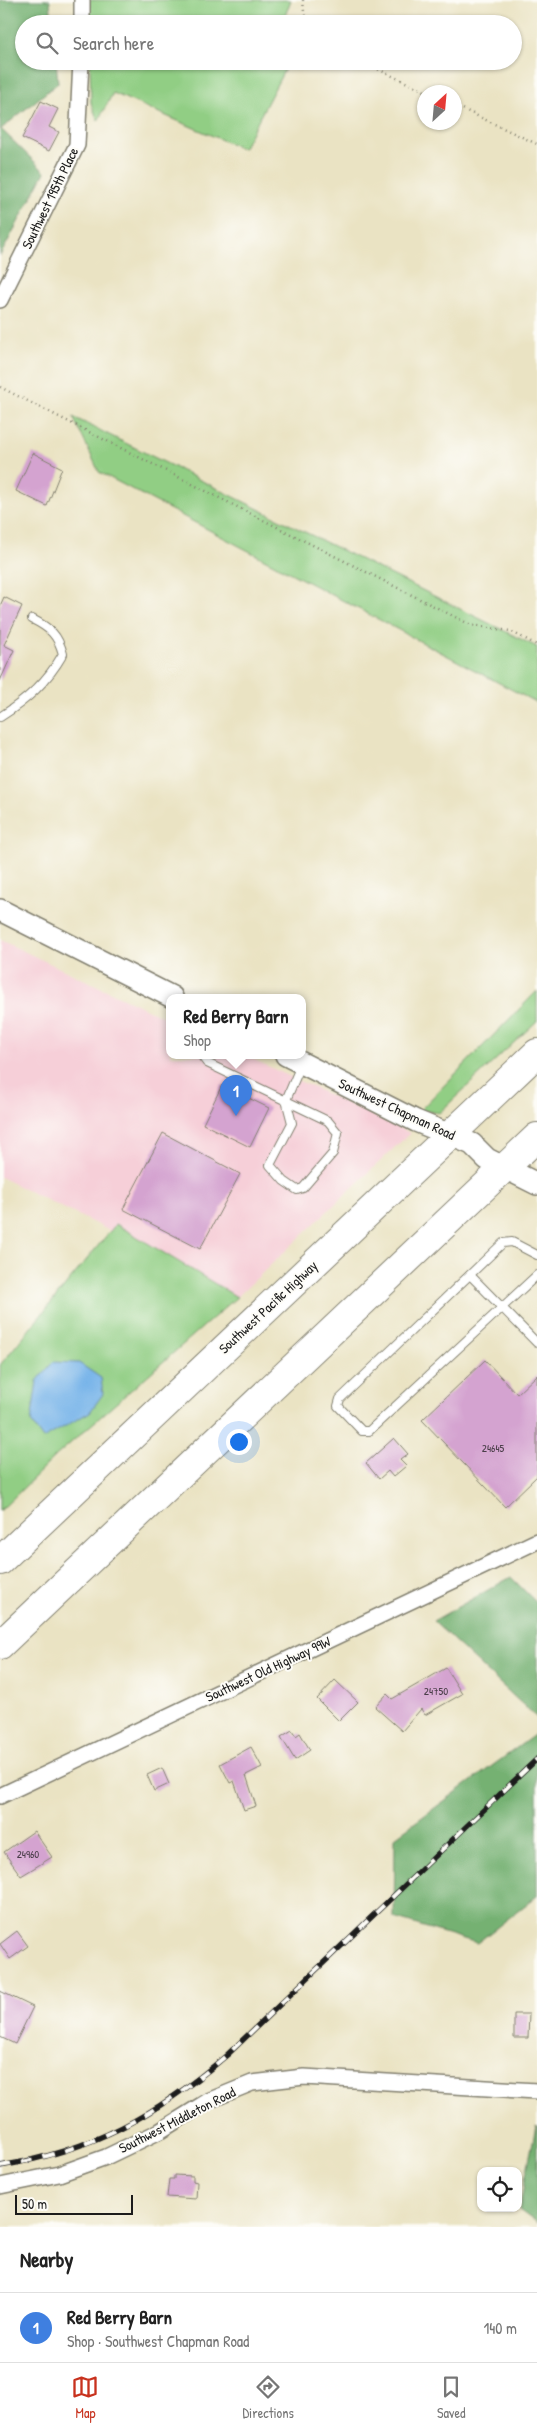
<!DOCTYPE html>
<html lang="en">
<head>
<meta charset="utf-8">
<style>
	:root { --surface:#fff; --page:#f2f2f2; --text:#222; --muted:#767676; --line:#e0e0e0; --accent:#c8321e }
	body { margin:0; font-family:"Patrick Hand",sans-serif; background:var(--page); color:var(--text) }
	.controls { position:absolute; right:15px; bottom:15px; display:grid; overflow:hidden; border-radius:10px; box-shadow:0 1px 4px #0004 }
	.controls button { width:45px; height:45px; display:grid; place-items:center; padding:0; border:0; border-bottom:1px solid var(--line); background:var(--surface); color:var(--text); font:25px sans-serif }
	.compass { position:absolute; left:417px; top:85px; width:45px; height:45px; border-radius:50%; background:var(--surface); box-shadow:0 1px 4px #0004; rotate:26deg }
	.scale { position:absolute; left:15px; bottom:12px; width:118px; box-sizing:border-box; padding-left:5px; border:2px solid #1c1c1c; border-top:0; font-size:14px; line-height:18px; white-space:nowrap; color:#1c1c1c; -webkit-text-stroke:4px #fdfcf7; paint-order:stroke }
	.you { position:absolute; left:238px; top:1441px; width:18px; height:18px; margin:-12px; border:4px solid #fff; border-radius:50%; background:#1a73e8; box-shadow:0 0 0 8px #1a73e833 }
	.badge { display:grid; place-items:center; width:32px; height:32px; border-radius:50%; background:var(--accent); color:#fff; font-size:16px; font-weight:700 }
	.pin { position:absolute; translate:-50% -41px; filter:drop-shadow(0 1px 2px #0008) }
	.pin::after { content:''; position:absolute; top:26px; width:18px; height:15px; background:inherit; clip-path:polygon(0 0,100% 0,50% 100%) }
	.popup { position:absolute; left:166px; top:994px; width:140px; height:65px; box-sizing:border-box; display:grid; place-content:center; border-radius:10px; background:var(--surface); filter:drop-shadow(0 1px 4px #0005); font-size:16px; white-space:nowrap; color:var(--muted) }
	.popup b { font-size:19px; color:var(--text) }
	.popup::after { content:''; position:absolute; left:50%; top:100%; margin-left:-10px; border:10px solid transparent; border-top-color:var(--surface) }
	.list { margin:0; padding:0; list-style:none }
	h2 { display:flex; justify-content:space-between; align-items:center; height:65px; margin:0; padding:0 20px; font-size:21px }
	h2 small { font-size:16px; font-weight:400; color:var(--muted) }
	.list li { display:grid; grid-template-columns:32px 1fr auto; gap:15px; align-items:center; box-sizing:border-box; height:70px; padding:0 20px; border-top:1px solid var(--line) }
	.list b { display:block; font-size:19px; white-space:nowrap }
	.list p { margin:0; font-size:16px; white-space:nowrap; color:var(--muted) }
	.list em { font-size:16px; font-style:normal; color:var(--muted) }
	.icon { flex:none; width:28px; height:28px; fill:none; stroke:currentColor; stroke-width:2; stroke-linecap:round; stroke-linejoin:round }
	.map { position:relative; flex:none; width:537px; height:2227px; overflow:hidden }
	.search { position:absolute; background:var(--surface); box-shadow:0 1px 4px #0004; left:15px; right:15px; top:15px; height:55px; display:flex; align-items:center; gap:12px; box-sizing:border-box; padding:0 18px; border-radius:28px; color:var(--muted); font-size:19px }
	.sheet { height:135px; background:var(--surface) }
	nav { display:flex; justify-content:space-around; align-items:center; box-sizing:border-box; height:70px; border-top:1px solid var(--line); background:var(--surface); font-size:14px; color:var(--muted) }
	nav a { display:grid; justify-items:center; gap:2px }
	nav .on { color:var(--accent) }
	.map>svg:first-child { display:block }
	.built { fill:#f6cfd8 }
	.green { fill:#91ce84; stroke:#567550 }
	.forest { fill:#74b172; stroke:#486647 }
	.water { fill:#77b4e9; stroke:#4a6882 }
	.building { fill:#d4a3d0 }
	.lines { fill:none; stroke-linecap:round; stroke-linejoin:round }
	.lane-casing { stroke:#838070; stroke-width:10 }
	.street-casing { stroke:#838070; stroke-width:18 }
	.secondary-casing { stroke:#838070; stroke-width:24 }
	.highway-casing { stroke:#838070; stroke-width:30 }
	.path { stroke:#838070; stroke-width:2.5; stroke-dasharray:1 4; stroke-linecap:butt }
	.lane { stroke:#fff; stroke-width:8 }
	.street { stroke:#fff; stroke-width:15 }
	.secondary { stroke:#fff; stroke-width:21 }
	.highway { stroke:#fff; stroke-width:28 }
	.rail-casing { stroke:#1c1c1c; stroke-width:5.5 }
	.rail { stroke:#fdfcf7; stroke-width:4; stroke-dasharray:11; stroke-linecap:butt }
	.labels { text-anchor:middle; stroke-width:4; stroke-linejoin:round; paint-order:stroke }
	.number-label { font-size:11px; fill:#4a3e49 }
	.street-label { font-size:14px; fill:#1c1c1c; stroke:#fdfcf7 }
</style>
</head>
<body>
<div class="map">
<svg width="537" height="2227" viewBox="0 0 537 2227">
	<rect width="100%" height="100%" fill="#fdfcf7"/>
	<filter id="ink" filterUnits="userSpaceOnUse"><feTurbulence type="fractalNoise" baseFrequency=".02" numOctaves="2"/><feDisplacementMap in="SourceGraphic" scale="10" xChannelSelector="R" yChannelSelector="G"/><feConvolveMatrix kernelMatrix="1 2 1 2 8 2 1 2 1" color-interpolation-filters="sRGB"/></filter>
	<filter id="wash" filterUnits="userSpaceOnUse"><feTurbulence type="fractalNoise" baseFrequency=".0096" numOctaves="4" result="noise"/><feDisplacementMap in="SourceGraphic" scale="20" xChannelSelector="R" yChannelSelector="G"/><feGaussianBlur stdDeviation="1.12" result="paint"/><feColorMatrix in="noise" values="0 0 0 0 0 0 0 0 0 0 0 0 0 0 0 0 0 1.4 0 .05"/><feComposite in="paint" operator="in"/></filter>
	<g filter="url(#wash)">
		<rect width="100%" height="100%" fill="#eae3c3"/>
		<!-- built -->
		<polygon class="built" points="0,940 170,1020 170,1055 244,1055 410,1133 237,1297 117,1224 112,1232 0,1177"/>
		<!-- green -->
		<g class="green">
			<polygon points="89,0 291,0 285,16 302,24 89,24"/>
			<polygon points="90,61 289,61 243,149 113,93 98,121 91,103"/>
			<polygon points="73,417 537,647 537,703 99,472"/>
			<polygon points="537,991 537,1021 439,1113 420,1110"/>
			<polygon points="116,1224 237,1297 57,1455 0,1511 0,1365"/>
		</g>
		<!-- forest -->
		<g class="forest">
			<polygon points="0,0 50,0 52,24 24,24 24,61 56,61 58,83 1,129 45,172 0,256"/>
			<polygon points="511,1577 537,1603 537,1718 433,1621"/>
			<polygon points="537,1733 537,1896 477,1943 394,1918 395,1837"/>
			<polygon points="536,2126 537,2127 537,2223 519,2210"/>
		</g>
		<!-- water -->
		<polygon class="water" points="53,1362 79,1363 101,1378 103,1394 90,1412 43,1439 31,1422 37,1381"/>
		<g id="blocks">
			<!-- building -->
			<g class="building">
				<polygon points="41,101 58,109 49,127 59,132 49,151 22,138"/>
				<polygon points="33,453 62,468 47,506 16,491"/>
				<polygon points="4,597 22,606 4,645 14,650 0,681 0,606"/>
				<polygon points="222,1085 269,1108 250,1147 203,1124"/>
				<polygon points="163,1133 240,1174 200,1249 123,1209"/>
				<polygon points="485,1360 517,1394 537,1375 537,1476 505,1507 422,1420"/>
				<polygon points="394,1438 408,1454 400,1460 406,1466 393,1477 388,1471 379,1479 366,1463"/>
				<polygon points="446,1668 462,1694 425,1715 421,1709 402,1731 375,1707 387,1694 392,1699"/>
				<polygon points="335,1680 358,1702 339,1721 317,1699"/>
				<polygon points="292,1730 296,1736 300,1733 310,1750 295,1760 281,1737"/>
				<polygon points="251,1747 262,1767 246,1775 256,1806 244,1810 234,1781 230,1783 220,1764"/>
				<polygon points="162,1768 169,1784 154,1791 147,1775"/>
				<polygon points="34,1831 52,1857 21,1876 4,1852"/>
				<polygon points="17,1931 28,1946 10,1959 0,1944"/>
				<polygon points="0,1991 33,2007 15,2044 0,2037"/>
				<polygon points="514,2014 529,2014 528,2038 514,2038"/>
				<polygon points="174,2175 193,2176 193,2181 197,2182 196,2199 167,2197 169,2179 174,2179"/>
			</g>
		</g>
	</g>
	<g filter="url(#ink)">
		<use href="#blocks" fill-opacity="0" stroke="#838070" stroke-width="1"/>
		<g class="lines">
			<defs>
				<g id="lane">
					<path d="M0 717C27 700 47 682 63 654 58 635 50 628 32 619"/>
					<polyline points="201,1055 207,1063 328,1121 338,1133 333,1153 303,1188 297,1190 284,1181 270,1165 292,1123 286,1100 301,1065"/>
					<polyline points="537,1255 512,1242 503,1243 340,1399 338,1406 362,1431 369,1431 537,1275"/>
					<polyline points="470,1275 537,1343"/>
				</g>
				<g id="street">
					<polyline points="82,24 82,0"/>
					<polyline points="0,300 77,145 81,61"/>
					<polyline points="0,1796 537,1541"/>
					<polyline points="0,2186 59,2174 106,2157 160,2131 208,2101 252,2083 304,2077 537,2091"/>
				</g>
				<g id="secondary">
					<polyline points="0,910 172,997"/>
					<polyline points="286,1055 416,1121 472,1144 487,1159 537,1184"/>
				</g>
				<g id="highway">
					<polyline points="0,1561 537,1053"/>
					<polyline points="0,1645 537,1137"/>
				</g>
			</defs>
			<!-- lane casing -->
			<use href="#lane" class="lane-casing"/>
			<!-- street casing -->
			<use href="#street" class="street-casing"/>
			<!-- secondary casing -->
			<use href="#secondary" class="secondary-casing"/>
			<!-- highway casing -->
			<use href="#highway" class="highway-casing"/>
			<!-- path -->
			<g class="path">
				<polyline points="303,0 304,12 311,24"/>
				<polyline points="360,61 427,92"/>
				<polyline points="454,105 537,144"/>
				<polyline points="0,387 471,625 510,631 537,645"/>
			</g>
			<!-- lane -->
			<use href="#lane" class="lane"/>
			<!-- street -->
			<use href="#street" class="street"/>
			<!-- secondary -->
			<use href="#secondary" class="secondary"/>
			<!-- highway -->
			<use href="#highway" class="highway"/>
			<defs>
				<path id="rail" d="M0 2166C92 2151 157 2115 227 2055L537 1759"/>
			</defs>
			<!-- rail casing -->
			<use href="#rail" class="rail-casing"/>
			<!-- rail -->
			<use href="#rail" class="rail"/>
		</g>
	</g>
	<g class="labels">
		<!-- number labels -->
		<g class="number-label">
			<text x="493" y="1452">24645</text>
			<text x="436" y="1695">24750</text>
			<text x="28" y="1858">24960</text>
		</g>
		<!-- street labels -->
		<g class="street-label">
			<text transform="translate(50 198) rotate(-64)" y="5">Southwest 195th Place</text>
			<text transform="translate(397 1109) rotate(25)" y="5">Southwest Chapman Road</text>
			<text transform="translate(268 1307) rotate(-43)" y="5">Southwest Pacific Highway</text>
			<text transform="translate(268 1669) rotate(-25)" y="5">Southwest Old Highway 99W</text>
			<text transform="translate(177 2120) rotate(-27)" y="5">Southwest Middleton Road</text>
		</g>
	</g>
</svg>
<div class="controls">
<button><svg class="icon" aria-label="locate" viewBox="0 0 24 24"><circle cx="12" cy="12" r="6"/><path d="M12 2v4M12 18v4M2 12h4M18 12h4"/></svg></button>
</div>
<svg class="compass" viewBox="-18 -18 36 36"><path d="M0-13l5 13h-10z" fill="#e53935"/><path d="M0 13l5-13h-10z" fill="#767676"/></svg>
<div class="scale">50 m</div>
<div class="you"></div>
<div class="pin badge" style="left:236px;top:1116px;background:#3f7fe0">1</div>
<div class="popup"><b>Red Berry Barn</b>Shop</div>
<div class="search"><svg class="icon" aria-label="search" viewBox="0 0 24 24"><circle cx="10" cy="10" r="6"/><path d="M15 15l6 6"/></svg>Search here</div>
</div>
<section class="sheet">
<h2>Nearby<small></small></h2>
<ul class="list">
<li><span class="badge" style="background:#3f7fe0">1</span><div><b>Red Berry Barn</b><p>Shop · Southwest Chapman Road</p></div><em>140 m</em></li>
</ul>
</section>
<nav>
<a class="on"><svg class="icon" aria-label="map" viewBox="0 0 24 24"><path d="M3 6l6-2 6 2 6-2v14l-6 2-6-2-6 2zM9 4v14M15 6v14"/></svg>Map</a>
<a><svg class="icon" aria-label="directions" viewBox="0 0 24 24"><path d="M12 3l9 9-9 9-9-9zM9 14v-3h6M13 9l2 2-2 2"/></svg>Directions</a>
<a><svg class="icon" aria-label="saved" viewBox="0 0 24 24"><path d="M7 4h10v16l-5-4-5 4z"/></svg>Saved</a>
</nav>
</body>
</html>
